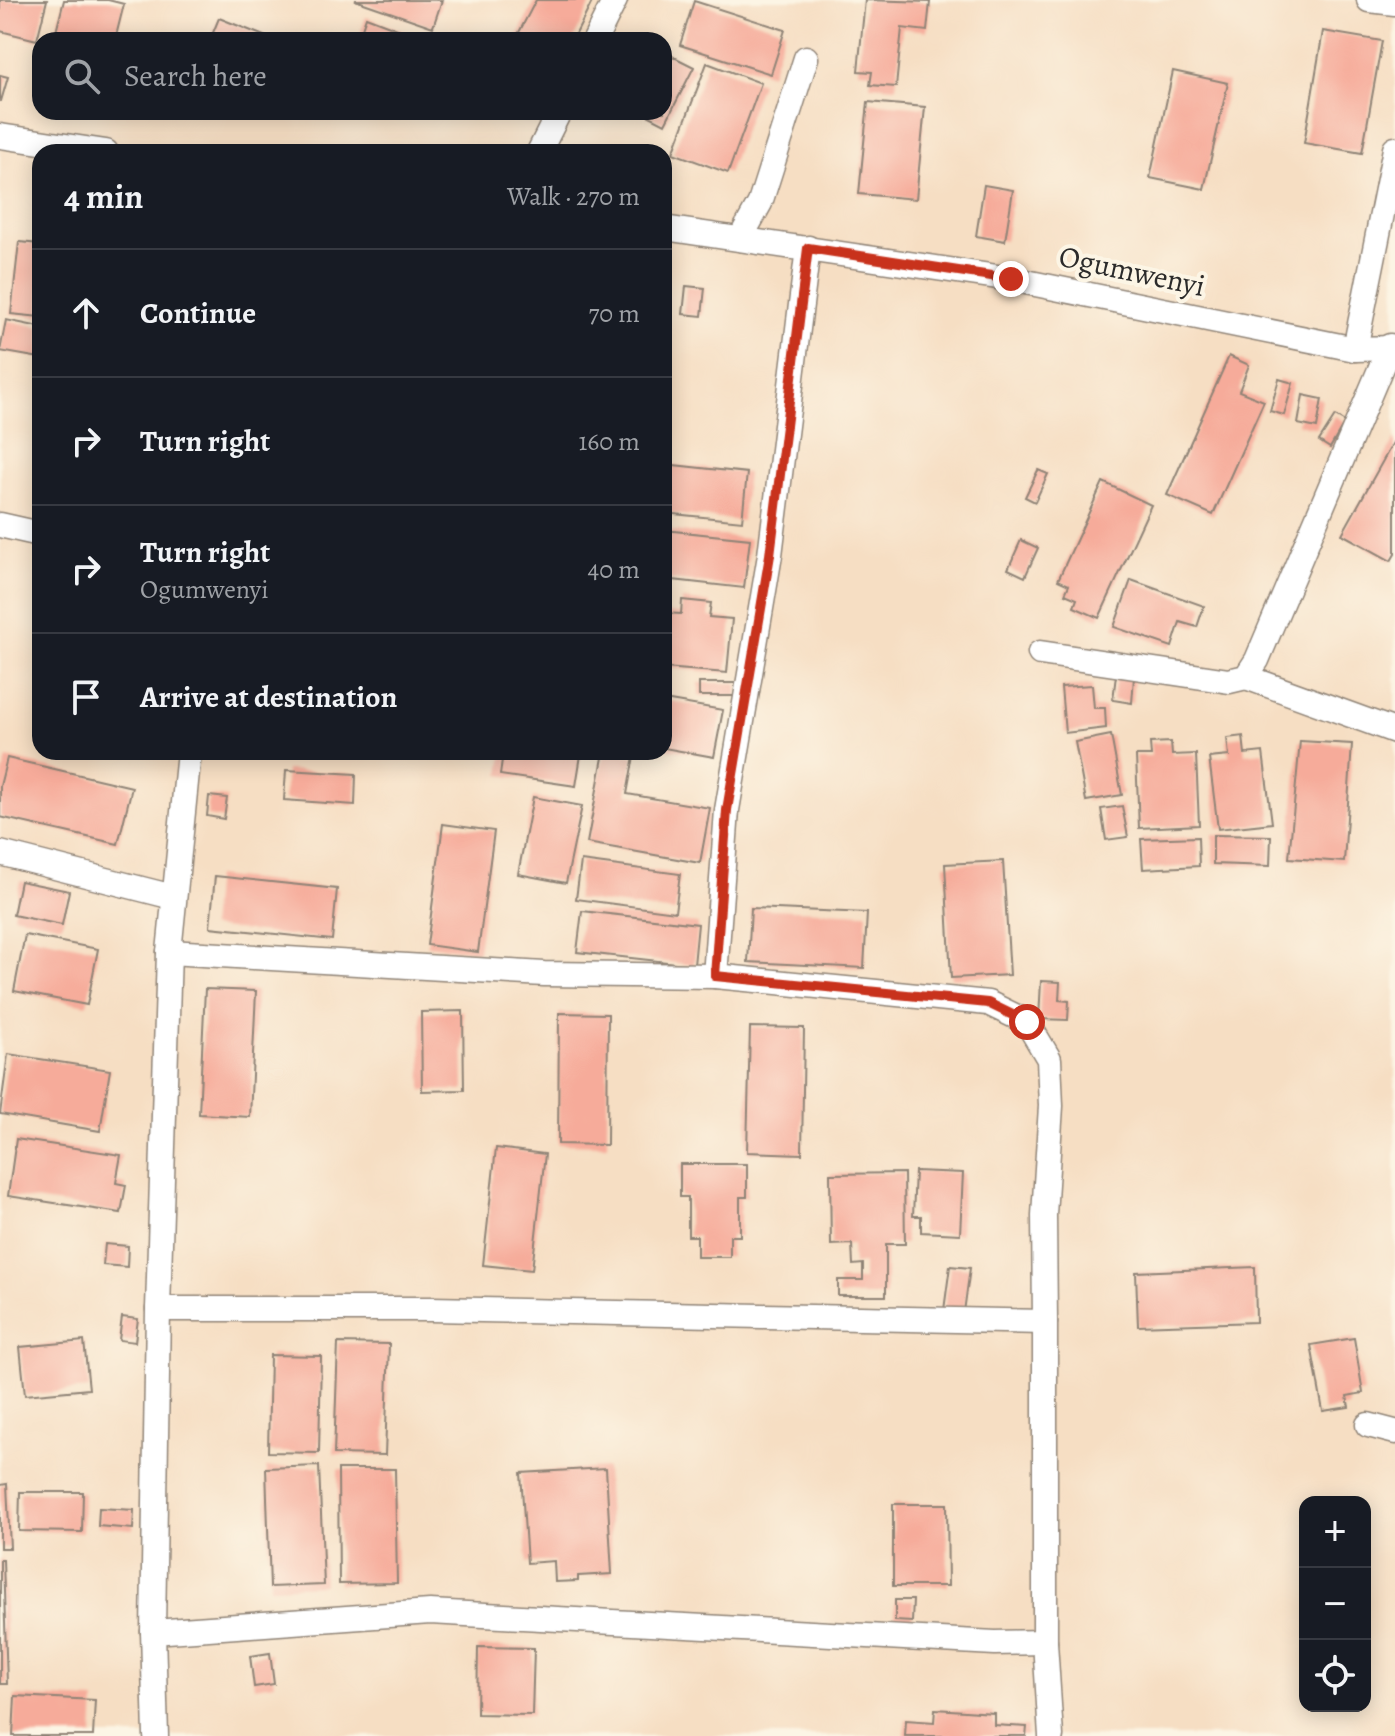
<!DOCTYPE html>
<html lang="en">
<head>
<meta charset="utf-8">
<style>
	:root { --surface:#171b24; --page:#242831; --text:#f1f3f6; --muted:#9ea1a6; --line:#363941 }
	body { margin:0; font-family:Alegreya,serif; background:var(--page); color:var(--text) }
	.controls { position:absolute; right:24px; bottom:24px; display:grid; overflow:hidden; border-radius:16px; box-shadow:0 4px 20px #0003 }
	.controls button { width:72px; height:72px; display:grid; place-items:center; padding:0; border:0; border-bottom:2px solid var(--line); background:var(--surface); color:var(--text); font:40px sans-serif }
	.stop { position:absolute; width:24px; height:24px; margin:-18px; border:6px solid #c8321e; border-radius:50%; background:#fff }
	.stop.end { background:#c8321e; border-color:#fff; box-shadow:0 2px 8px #0008 }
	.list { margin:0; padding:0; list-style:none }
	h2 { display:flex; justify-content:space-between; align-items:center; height:104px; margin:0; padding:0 32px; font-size:34px }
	h2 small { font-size:26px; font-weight:400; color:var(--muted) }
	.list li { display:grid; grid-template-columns:52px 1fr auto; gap:24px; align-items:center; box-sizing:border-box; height:128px; padding:0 32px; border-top:2px solid var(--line) }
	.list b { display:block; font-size:30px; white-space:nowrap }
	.list p { margin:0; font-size:26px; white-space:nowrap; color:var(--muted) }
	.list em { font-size:26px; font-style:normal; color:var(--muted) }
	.icon { flex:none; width:44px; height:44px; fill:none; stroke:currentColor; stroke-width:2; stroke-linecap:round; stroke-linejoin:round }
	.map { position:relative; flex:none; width:1395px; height:1736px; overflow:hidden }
	.search { position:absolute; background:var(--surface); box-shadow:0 4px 20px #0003; left:32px; top:32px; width:640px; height:88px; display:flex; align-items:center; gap:20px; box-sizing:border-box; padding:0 28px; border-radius:24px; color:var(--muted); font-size:30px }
	.panel { position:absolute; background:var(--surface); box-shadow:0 4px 20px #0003; left:32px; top:144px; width:640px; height:616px; border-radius:24px }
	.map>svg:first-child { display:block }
	.building { fill:#f6ab9a }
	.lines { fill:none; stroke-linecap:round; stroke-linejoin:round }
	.minor-casing { stroke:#908477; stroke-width:27 }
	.minor { stroke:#fff; stroke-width:24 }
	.route { stroke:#c8321e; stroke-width:10 }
	.labels { text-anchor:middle; stroke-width:8; stroke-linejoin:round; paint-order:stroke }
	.street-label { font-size:30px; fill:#2b2b2b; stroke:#fcf5e5 }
</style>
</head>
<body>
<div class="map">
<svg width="1395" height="1736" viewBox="0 0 1395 1736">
	<rect width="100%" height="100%" fill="#fcf5e5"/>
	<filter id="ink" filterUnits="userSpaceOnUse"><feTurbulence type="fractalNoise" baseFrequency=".0125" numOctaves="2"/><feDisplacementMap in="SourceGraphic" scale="16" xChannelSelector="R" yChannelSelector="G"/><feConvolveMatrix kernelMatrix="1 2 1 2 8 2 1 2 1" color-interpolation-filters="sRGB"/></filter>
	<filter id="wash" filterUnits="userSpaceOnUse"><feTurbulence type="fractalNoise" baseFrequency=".006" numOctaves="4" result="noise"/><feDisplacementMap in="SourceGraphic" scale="32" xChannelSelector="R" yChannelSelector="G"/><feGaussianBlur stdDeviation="1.8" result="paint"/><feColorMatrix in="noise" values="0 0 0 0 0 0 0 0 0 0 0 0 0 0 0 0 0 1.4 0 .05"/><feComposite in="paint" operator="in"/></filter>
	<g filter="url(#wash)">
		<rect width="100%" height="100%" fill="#f6dec3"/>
		<g id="blocks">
			<!-- building -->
			<g class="building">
				<polygon points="0,0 47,0 37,40 0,31"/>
				<polygon points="64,0 108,0 124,4 115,40 54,40"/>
				<polygon points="355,0 442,0 433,27"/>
				<polygon points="536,0 593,0 573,40 515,40"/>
				<polygon points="865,0 930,2 927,31 902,28 896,87 870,85 872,72 858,71"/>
				<polygon points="694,1 785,30 771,74 680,45"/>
				<polygon points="366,17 416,36 414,40 358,40"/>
				<polygon points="219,18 274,40 210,40"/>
				<polygon points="1323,31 1382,41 1362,153 1304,143"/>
				<polygon points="664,52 694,67 665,124 642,112 664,112"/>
				<polygon points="707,63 761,83 728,173 673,153"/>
				<polygon points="1173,71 1228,83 1204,189 1150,178"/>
				<polygon points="0,75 8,77 1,101 0,101"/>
				<polygon points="868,102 925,107 916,199 859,194"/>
				<polygon points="984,185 1013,190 1005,241 976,236"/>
				<polygon points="19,242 40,244 40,317 11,314"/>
				<polygon points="686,286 705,288 702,316 683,314"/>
				<polygon points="6,320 40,327 40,358 0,351"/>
				<polygon points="1229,356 1249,365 1239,391 1264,401 1213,515 1167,495"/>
				<polygon points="1279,379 1293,383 1284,415 1270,411"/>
				<polygon points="1303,395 1322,399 1317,428 1298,424"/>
				<polygon points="1335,416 1345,422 1330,448 1319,441"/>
				<polygon points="1395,439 1395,554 1391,561 1342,534"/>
				<polygon points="664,464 747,473 742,521 664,513"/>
				<polygon points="1038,470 1048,474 1035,502 1025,497"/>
				<polygon points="1103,482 1151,505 1099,618 1074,607 1077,599 1065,594 1069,585 1058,580"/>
				<polygon points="664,530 750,539 744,588 664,579"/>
				<polygon points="1021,540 1038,548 1025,577 1008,569"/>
				<polygon points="1131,580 1204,606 1197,627 1180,622 1172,647 1114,627"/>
				<polygon points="682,600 711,603 709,617 732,619 727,673 664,668 664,613 681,614"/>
				<polygon points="1116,675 1134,677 1132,703 1113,700"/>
				<rect x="699" y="683" width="38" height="13"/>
				<polygon points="1092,685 1094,708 1105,708 1106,728 1065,733 1061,687"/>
				<polygon points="664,700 723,710 714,757 664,748"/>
				<polygon points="1111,735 1122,795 1086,801 1075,742"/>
				<polygon points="1243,736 1245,754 1263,752 1272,823 1218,829 1209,758 1229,756 1227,738"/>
				<polygon points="1300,741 1352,744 1344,862 1289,858"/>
				<polygon points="1171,742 1172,755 1196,754 1199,825 1139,828 1136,756 1151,756 1150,743"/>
				<polygon points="503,752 560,752 581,755 576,786 500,775"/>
				<polygon points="604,752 634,756 627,794 710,808 700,863 587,843"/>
				<polygon points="7,758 132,787 118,844 0,817 0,786"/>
				<polygon points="286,770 356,774 355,805 284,800"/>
				<polygon points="209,796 227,798 224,819 207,816"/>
				<polygon points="533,797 582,806 566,883 518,874"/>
				<polygon points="1122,806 1128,837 1106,840 1101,809"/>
				<polygon points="443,824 494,831 478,952 427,945"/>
				<polygon points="1213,835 1271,836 1270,866 1213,864"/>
				<polygon points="1198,837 1199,866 1143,869 1141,839"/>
				<polygon points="581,861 680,874 675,912 576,899"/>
				<polygon points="1003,861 1010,975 951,978 945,864"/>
				<polygon points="215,876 337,889 332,940 210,927"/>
				<polygon points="20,881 69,891 62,925 13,915"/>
				<polygon points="751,908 867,913 864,968 748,962"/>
				<polygon points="582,911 698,924 694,965 577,952"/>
				<polygon points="25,935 98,949 87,1005 14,991"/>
				<polygon points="1041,981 1060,982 1059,1000 1069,1001 1068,1020 1039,1019"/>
				<polygon points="205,989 256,991 250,1117 199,1114"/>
				<polygon points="463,1011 464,1090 422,1091 421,1012"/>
				<polygon points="559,1013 608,1014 607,1145 558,1144"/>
				<polygon points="750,1027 804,1028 802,1154 747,1152"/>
				<polygon points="8,1054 110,1070 100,1131 0,1114"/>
				<polygon points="16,1139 121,1155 116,1183 126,1185 121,1213 8,1196"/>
				<polygon points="496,1148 545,1154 532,1270 483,1265"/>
				<polygon points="680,1164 747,1164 747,1197 740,1197 740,1236 730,1236 730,1257 697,1257 697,1236 688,1236 688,1197 680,1197"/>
				<polygon points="915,1171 963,1173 960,1234 921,1232 921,1216 913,1216"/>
				<polygon points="904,1173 905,1244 886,1244 886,1296 838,1296 838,1280 863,1280 863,1264 853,1265 852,1244 831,1245 830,1174"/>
				<polygon points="105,1244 128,1246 127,1267 103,1265"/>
				<polygon points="950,1266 970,1268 964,1312 944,1310"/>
				<polygon points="1255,1267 1256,1322 1138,1326 1136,1272"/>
				<polygon points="122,1317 138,1319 135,1342 119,1340"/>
				<polygon points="1354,1338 1363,1393 1347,1396 1349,1407 1323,1411 1311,1345"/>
				<polygon points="84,1341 89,1389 25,1395 20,1347"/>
				<polygon points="338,1343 389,1344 385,1455 334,1454"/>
				<polygon points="270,1355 321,1356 319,1453 268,1452"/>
				<polygon points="319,1466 324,1585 270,1587 266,1468"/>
				<polygon points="606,1468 612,1574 578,1576 578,1581 555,1582 554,1561 527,1563 521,1473"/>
				<polygon points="338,1469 395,1469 397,1583 339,1584"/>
				<polygon points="7,1484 10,1548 0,1548 0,1485"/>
				<polygon points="20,1492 83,1492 82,1532 19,1531"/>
				<polygon points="893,1504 947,1504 948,1586 893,1586"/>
				<polygon points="99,1508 134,1510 133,1529 98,1526"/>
				<polygon points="0,1560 3,1560 7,1684 0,1684"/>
				<polygon points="895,1600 913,1600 912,1622 895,1621"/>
				<polygon points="478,1647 534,1648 532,1715 477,1714"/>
				<polygon points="270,1653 274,1684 254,1687 250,1656"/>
				<polygon points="15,1696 95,1700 93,1736 13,1736"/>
				<polygon points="935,1709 994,1713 994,1725 1027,1727 1026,1736 905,1736 906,1720 934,1722"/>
			</g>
		</g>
	</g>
	<g filter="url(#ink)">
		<use href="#blocks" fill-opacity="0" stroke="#908477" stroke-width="2"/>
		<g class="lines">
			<defs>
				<g id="minor">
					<polyline points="1369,0 1395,3"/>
					<polyline points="595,40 615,0"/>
					<polyline points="0,136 106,152"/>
					<polyline points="539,152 559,112"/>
					<polyline points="664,228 1011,279 1355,349 1395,348"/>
					<polyline points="740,239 760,203 806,58"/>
					<polyline points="1355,349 1395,149"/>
					<polyline points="0,525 40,534"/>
					<polyline points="1040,653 1229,681 1246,677 1257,660 1390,346"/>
					<polyline points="1246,677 1395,731"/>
					<polyline points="0,853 173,897"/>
					<polyline points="715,976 727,810 770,555 808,248"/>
					<polyline points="158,1309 431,1309 1045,1322 1044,1215 1051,1106 1049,1059 1027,1022 988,1003 715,976 544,974 169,952"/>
					<polyline points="1045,1322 1045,1642 1051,1736"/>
					<polyline points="1368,1425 1395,1432"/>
					<polyline points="153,1632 430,1612 995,1643 1045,1642"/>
					<polyline points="156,1736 153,1632 158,1309 169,952 189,752"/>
				</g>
			</defs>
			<!-- minor casing -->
			<use href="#minor" class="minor-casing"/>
			<!-- minor -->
			<use href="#minor" class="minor"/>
		</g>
	</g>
	<g class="lines" filter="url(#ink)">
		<!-- route -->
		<polyline class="route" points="1011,279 808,248 770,555 727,810 715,976 988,1003 1027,1022"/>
	</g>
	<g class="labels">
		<!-- street labels -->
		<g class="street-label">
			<text transform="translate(1132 271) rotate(12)" y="10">Ogumwenyi</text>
		</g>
	</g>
</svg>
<div class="controls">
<button>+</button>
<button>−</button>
<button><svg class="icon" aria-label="locate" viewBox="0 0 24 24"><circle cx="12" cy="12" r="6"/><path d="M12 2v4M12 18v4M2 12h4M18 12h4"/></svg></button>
</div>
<div class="stop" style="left:1027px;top:1022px"></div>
<div class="stop end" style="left:1011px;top:279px"></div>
<div class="search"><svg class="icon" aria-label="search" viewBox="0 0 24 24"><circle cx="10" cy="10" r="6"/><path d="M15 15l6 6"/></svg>Search here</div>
<section class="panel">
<h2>4 min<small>Walk · 270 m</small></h2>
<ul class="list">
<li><svg class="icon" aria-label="ahead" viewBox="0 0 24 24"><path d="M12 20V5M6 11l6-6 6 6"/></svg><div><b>Continue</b></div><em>70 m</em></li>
<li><svg class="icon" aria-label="right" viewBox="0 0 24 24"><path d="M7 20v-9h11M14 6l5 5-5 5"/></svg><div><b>Turn right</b></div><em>160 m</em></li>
<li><svg class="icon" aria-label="right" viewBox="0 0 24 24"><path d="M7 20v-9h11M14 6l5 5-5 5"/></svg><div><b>Turn right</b><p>Ogumwenyi</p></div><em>40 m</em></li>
<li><svg class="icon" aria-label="arrive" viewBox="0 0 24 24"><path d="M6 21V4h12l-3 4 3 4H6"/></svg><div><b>Arrive at destination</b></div></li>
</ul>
</section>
</div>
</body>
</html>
